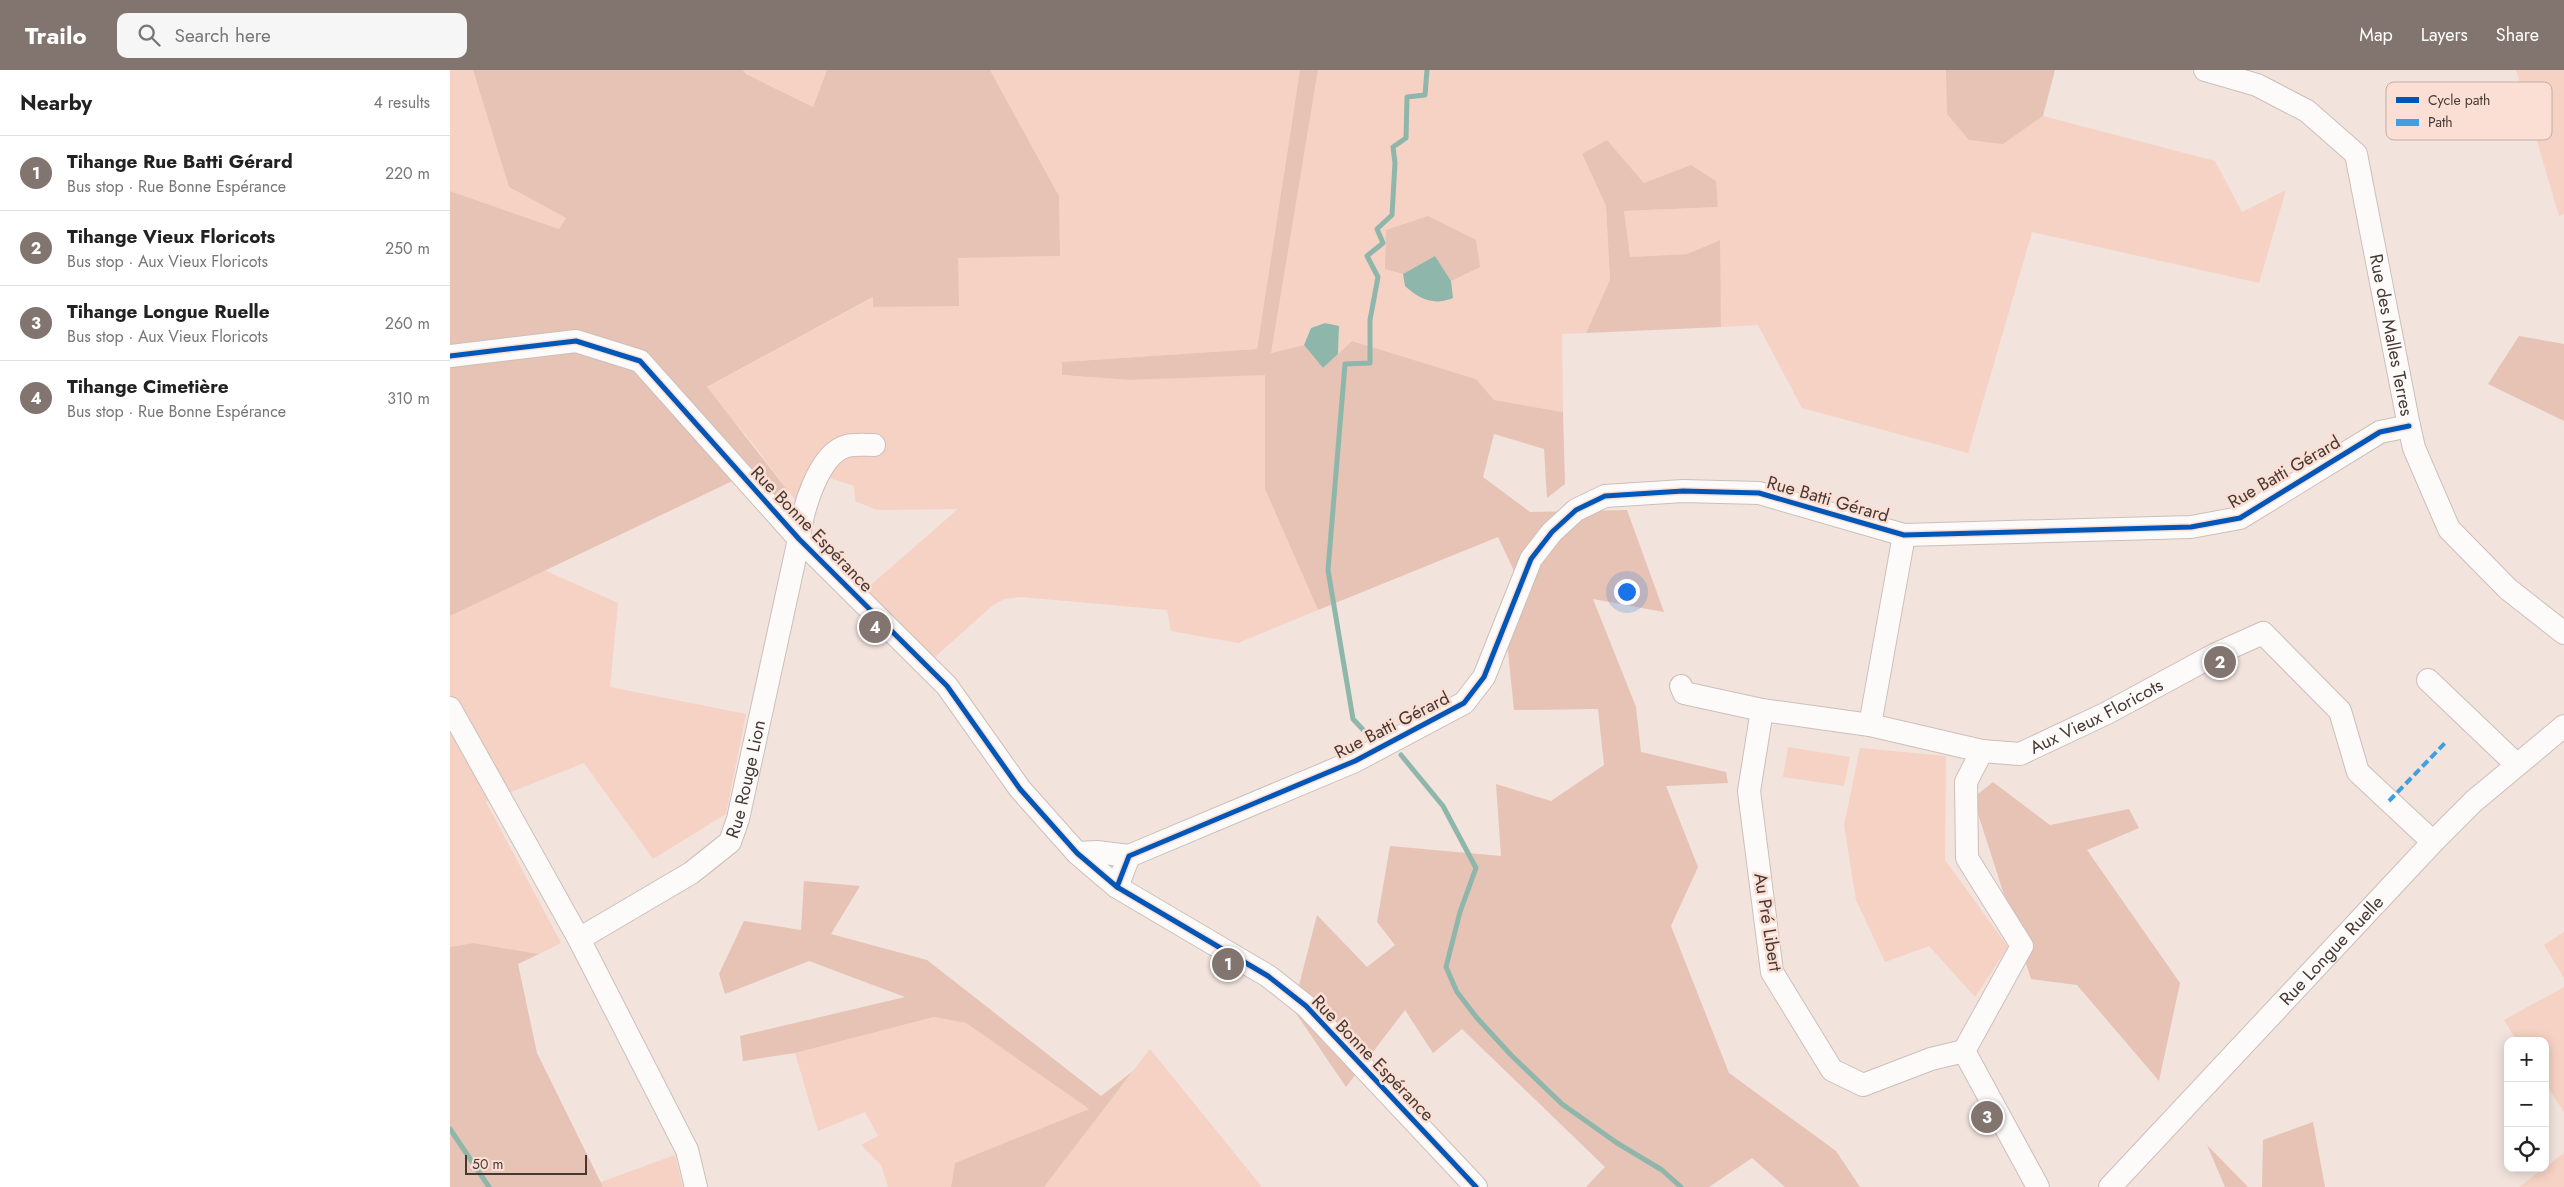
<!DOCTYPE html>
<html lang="en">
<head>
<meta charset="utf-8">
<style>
	:root { --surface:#fff; --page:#f6f6f6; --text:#222; --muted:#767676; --line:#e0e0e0; --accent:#82746e }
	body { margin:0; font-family:Jost,sans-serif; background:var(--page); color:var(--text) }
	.controls { position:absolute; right:15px; bottom:15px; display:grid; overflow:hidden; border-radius:10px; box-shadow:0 2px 12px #0003 }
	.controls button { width:45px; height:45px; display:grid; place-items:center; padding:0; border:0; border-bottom:1px solid var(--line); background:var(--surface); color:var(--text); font:25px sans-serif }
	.scale { position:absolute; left:15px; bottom:12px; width:122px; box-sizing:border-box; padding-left:5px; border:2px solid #463933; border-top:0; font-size:14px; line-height:18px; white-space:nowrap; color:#463933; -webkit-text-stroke:4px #fbdfd4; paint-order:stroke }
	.you { position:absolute; left:1176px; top:521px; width:18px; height:18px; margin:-12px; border:4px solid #fff; border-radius:50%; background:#1a73e8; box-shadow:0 0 0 8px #1a73e833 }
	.badge { display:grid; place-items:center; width:32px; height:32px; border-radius:50%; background:var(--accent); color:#fff; font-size:16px; font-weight:700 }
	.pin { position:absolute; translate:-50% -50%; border:2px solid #fff; box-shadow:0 1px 5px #0006 }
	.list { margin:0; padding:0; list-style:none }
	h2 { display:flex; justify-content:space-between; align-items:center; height:65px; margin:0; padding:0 20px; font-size:21px }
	h2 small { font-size:16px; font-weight:400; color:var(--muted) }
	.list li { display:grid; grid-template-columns:32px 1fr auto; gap:15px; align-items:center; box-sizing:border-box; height:75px; padding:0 20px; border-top:1px solid var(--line) }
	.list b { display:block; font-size:19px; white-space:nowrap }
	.list p { margin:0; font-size:16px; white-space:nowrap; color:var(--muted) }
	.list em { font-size:16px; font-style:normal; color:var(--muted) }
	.icon { flex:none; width:28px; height:28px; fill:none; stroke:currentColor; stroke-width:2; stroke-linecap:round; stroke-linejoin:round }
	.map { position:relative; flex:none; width:2114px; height:1117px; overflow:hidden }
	header { display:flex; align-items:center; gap:30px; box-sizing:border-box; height:70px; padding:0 25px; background:var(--accent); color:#fff }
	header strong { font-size:24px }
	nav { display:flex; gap:28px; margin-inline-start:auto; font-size:18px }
	.search { width:350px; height:45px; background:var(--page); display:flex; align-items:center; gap:12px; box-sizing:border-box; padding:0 18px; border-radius:10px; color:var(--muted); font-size:19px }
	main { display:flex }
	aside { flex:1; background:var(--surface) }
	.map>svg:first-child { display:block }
	.green { fill:#f5d2c4 }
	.forest { fill:#e6c3b4 }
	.water { fill:#8fb6ab }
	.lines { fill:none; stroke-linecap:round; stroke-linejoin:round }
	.stream { stroke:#8fb6ab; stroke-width:5 }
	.minor-casing { stroke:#ccbfba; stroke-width:24 }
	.minor { stroke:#fdfbfa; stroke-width:22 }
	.quiet { stroke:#409ee2; stroke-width:4; stroke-dasharray:8 4; stroke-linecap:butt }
	.cycleway-casing { stroke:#fbdfd4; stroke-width:8 }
	.cycleway { stroke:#0057b8; stroke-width:5 }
	.labels { text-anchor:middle; stroke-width:5; stroke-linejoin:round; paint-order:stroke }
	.street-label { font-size:18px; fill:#463933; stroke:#fbdfd4 }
	.key { fill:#fbdfd4; stroke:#c5ada4; stroke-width:1 }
	.key-label { font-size:14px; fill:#463933 }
</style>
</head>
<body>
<header>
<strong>Trailo</strong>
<div class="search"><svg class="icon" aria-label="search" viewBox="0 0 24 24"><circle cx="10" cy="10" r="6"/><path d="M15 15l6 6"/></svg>Search here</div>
<nav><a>Map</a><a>Layers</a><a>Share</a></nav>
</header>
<main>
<aside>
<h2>Nearby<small>4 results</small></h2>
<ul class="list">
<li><span class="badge">1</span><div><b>Tihange Rue Batti Gérard</b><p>Bus stop · Rue Bonne Espérance</p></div><em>220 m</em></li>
<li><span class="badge">2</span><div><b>Tihange Vieux Floricots</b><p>Bus stop · Aux Vieux Floricots</p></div><em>250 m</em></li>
<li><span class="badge">3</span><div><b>Tihange Longue Ruelle</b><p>Bus stop · Aux Vieux Floricots</p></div><em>260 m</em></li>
<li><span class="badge">4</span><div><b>Tihange Cimetière</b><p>Bus stop · Rue Bonne Espérance</p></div><em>310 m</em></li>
</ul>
</aside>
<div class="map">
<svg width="2114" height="1117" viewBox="0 0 2114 1117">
	<rect width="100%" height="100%" fill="#f2e3dd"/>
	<!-- green -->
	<g class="green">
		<polygon points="0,0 23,0 59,117 116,148 109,159 0,121"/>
		<polygon points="293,0 377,0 363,37 296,4"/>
		<polygon points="540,0 850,0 807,279 612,292 612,305 680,310 815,304 815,419 868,540 788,573 721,561 717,540 571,527 554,529 542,536 476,595 407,527 508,439 427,440 405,431 404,416 377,407 360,450 303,374 256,318 424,227 423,237 507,187 610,186 609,126"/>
		<polygon points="868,0 1496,0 1553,74 1593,46 1765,91 1792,142 1836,120 1809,213 1582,162 1518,383 1352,338 1308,255 1271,257 1269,170 1237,184 1179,187 1174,141 1268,137 1266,111 1241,96 1194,113 1157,70 1132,85 1156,136 1160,210 1136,263 1112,264 1113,342 1044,330 1026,309 902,271 888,284 889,257 875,253 861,258 854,275 820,283"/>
		<polygon points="2066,0 2114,0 2114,144 2109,146"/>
		<polygon points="94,500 168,533 160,617 296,644 276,744 203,789 134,693 36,732 111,873 89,884 23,873 0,877 0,546"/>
		<polygon points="1338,677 1400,687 1394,716 1333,707"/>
		<polygon points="1410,678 1496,686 1495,790 1558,877 1525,927 1479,876 1435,892 1406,830 1394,755"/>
		<polygon points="2114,862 2114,908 2094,875"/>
		<polygon points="2114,917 2114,1042 2095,1013 2095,971 2067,971 2054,950"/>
		<polygon points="484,947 516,953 639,1039 505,1093 501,1117 438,1117 431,1095 411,1075 428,1066 415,1042 368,1061 345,983"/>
		<polygon points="700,979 812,1117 594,1117"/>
		<polygon points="2114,1083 2114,1117 2069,1117"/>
		<polygon points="225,1085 233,1117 153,1117 151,1112"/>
	</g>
	<!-- forest -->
	<g class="forest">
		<polygon points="23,0 293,0 296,4 363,37 377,0 540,0 609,126 610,186 508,188 509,236 423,237 423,227 257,317 338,421 329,438 297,404 0,546 0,121 109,159 116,148 59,117"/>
		<polygon points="850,0 868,0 821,283 854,275 873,298 902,271 1026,309 1044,330 1113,342 1115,414 1097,428 1094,379 1044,364 1033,407 1080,442 1177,440 1214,542 1143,529 1186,637 1191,682 1276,702 1278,713 1216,716 1248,797 1221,856 1279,1003 1386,1081 1410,1117 1335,1117 1302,1088 1259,1117 1136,1117 1155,1097 1012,959 983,983 955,940 896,1017 843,939 867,845 917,897 945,875 927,852 940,776 1051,786 1046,714 1101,731 1154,695 1148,639 1064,640 1057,572 1076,526 1048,467 868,540 815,419 815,305 680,310 612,305 612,292 807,279"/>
		<polygon points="1496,0 1605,0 1593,46 1553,74 1519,70 1497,44"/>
		<polygon points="1157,70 1194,113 1241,95 1266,111 1268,137 1174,141 1180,187 1237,184 1270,170 1271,257 1136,263 1160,210 1156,136 1132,84"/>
		<polygon points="978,146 1026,170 1030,197 1001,211 985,186 953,204 935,199 936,160"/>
		<polygon points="2069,266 2114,274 2114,351 2038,314"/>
		<polygon points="1543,712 1600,755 1679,739 1689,758 1637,780 1730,913 1709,1011 1627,915 1581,909 1523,728"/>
		<polygon points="354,811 410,816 381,864 477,890 651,1026 683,1001 594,1117 501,1117 505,1093 639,1039 516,953 484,947 345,983 293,991 290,966 455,927 359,891 275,924 269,904 294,851 351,860"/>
		<polygon points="23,873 89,884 68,894 87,983 153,1117 0,1117 0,877"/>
		<polygon points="1863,1052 1875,1117 1812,1117 1813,1070"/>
		<polygon points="1757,1075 1798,1117 1775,1117"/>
	</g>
	<!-- water -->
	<g class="water">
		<path d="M985 186 1001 211 1003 228C984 236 969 229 955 216L953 204Z"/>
		<polygon points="875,253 889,256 888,284 873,298 854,275 861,258"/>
	</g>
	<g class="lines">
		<!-- stream -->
		<g class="stream">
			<polyline points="918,665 903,649 878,500 895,294 920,293 920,250 928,207 917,186 933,173 927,159 942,145 945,93 943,77 956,68 957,27 975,25 977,0"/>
			<polyline points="951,685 993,736 1026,798 1010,842 996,897 1007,922 1027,948 1061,985 1112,1034 1167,1073 1212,1100 1231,1117"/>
			<polyline points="0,1059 39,1117"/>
		</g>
		<defs>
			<g id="minor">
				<path id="s1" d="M1755 0 1807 15 1857 41 1906 84 1959 356 1964 378 1999 459 2058 519 2114 563"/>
				<polyline points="0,286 126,271 190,291 349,469 497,616 570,719 627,783 667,817 818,906 856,936 1026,1117"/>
				<polyline points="1978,610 2066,694"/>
				<polyline points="1231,616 1234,623 1312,640"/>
				<polyline points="0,638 129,869"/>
				<polyline points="1420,655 1454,465"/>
				<polyline points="627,783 647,782 679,786"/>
				<polyline points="667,817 679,786 905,691 1014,633 1034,607 1081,489 1102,462 1126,440 1155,426 1233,421 1309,423 1454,465 1741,457 1790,448 1930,362 1959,356"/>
				<path id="s2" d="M1514 981 1481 989 1413 1015 1382 1000 1322 902 1299 721 1312 640 1420 655 1532 681 1570 684 1657 643 1766 584 1813 563 1890 641 1908 702 1983 772"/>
				<polyline points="1514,981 1572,876 1517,788 1516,712 1532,681"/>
				<polyline points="1514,981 1588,1117"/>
				<path id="s3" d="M246 1117 237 1080 129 869 241 803 280 772 288 749 349 469C351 444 368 383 397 376 405 374 415 375 424 375"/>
				<path id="s4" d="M1660 1117 1983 772 2024 731 2114 656"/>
			</g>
		</defs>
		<!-- minor casing -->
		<use href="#minor" class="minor-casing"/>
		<!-- minor -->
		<use href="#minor" class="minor"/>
		<!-- quiet -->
		<polyline class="quiet" points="1939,731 1997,671"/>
		<defs>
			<g id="cycleway">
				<polyline points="0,286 126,271 190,291 349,469 497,616 570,719 627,783 667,817 818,906 856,936 1026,1117"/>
				<polyline points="667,817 679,786 905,691 1014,633 1034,607 1081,489 1102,462 1126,440 1155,426 1233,421 1309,423 1454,465 1741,457 1790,448 1930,362 1959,356"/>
			</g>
		</defs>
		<!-- cycleway casing -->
		<use href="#cycleway" class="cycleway-casing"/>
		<!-- cycleway -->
		<use href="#cycleway" class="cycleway"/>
	</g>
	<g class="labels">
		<!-- street labels -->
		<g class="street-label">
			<text dy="6" stroke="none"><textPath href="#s1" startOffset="360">Rue des Malles Terres</textPath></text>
			<text transform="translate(1834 402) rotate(-30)" y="6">Rue Batti Gérard</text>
			<text transform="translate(1378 429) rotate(16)" y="6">Rue Batti Gérard</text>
			<text transform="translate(362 459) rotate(46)" y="6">Rue Bonne Espérance</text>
			<text dy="6" stroke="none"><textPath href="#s2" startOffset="868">Aux Vieux Floricots</textPath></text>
			<text transform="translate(942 655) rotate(-27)" y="6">Rue Batti Gérard</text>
			<text dy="6" stroke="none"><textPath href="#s3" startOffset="520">Rue Rouge Lion</textPath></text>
			<text transform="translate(1318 852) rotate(81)" y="6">Au Pré Libert</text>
			<text dy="6" stroke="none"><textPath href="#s4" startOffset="324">Rue Longue Ruelle</textPath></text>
			<text transform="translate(923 988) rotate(46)" y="6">Rue Bonne Espérance</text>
		</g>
	</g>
	<!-- legend -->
	<rect x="1936" y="12" width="166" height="58" rx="8" class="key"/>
	<rect x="1946" y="27" width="23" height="6" fill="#0057b8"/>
	<rect x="1946" y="49" width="23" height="7" fill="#409ee2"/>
	<g class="key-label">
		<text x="1978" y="35">Cycle path</text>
		<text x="1978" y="57">Path</text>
	</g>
</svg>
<div class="controls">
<button>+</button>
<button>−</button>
<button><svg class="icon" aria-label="locate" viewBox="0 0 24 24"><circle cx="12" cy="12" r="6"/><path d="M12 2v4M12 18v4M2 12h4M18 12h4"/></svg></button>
</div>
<div class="scale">50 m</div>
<div class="you"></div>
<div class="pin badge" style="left:778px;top:894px">1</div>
<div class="pin badge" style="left:1770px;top:592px">2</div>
<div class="pin badge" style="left:1537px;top:1047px">3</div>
<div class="pin badge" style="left:425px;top:557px">4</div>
</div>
</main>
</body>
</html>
